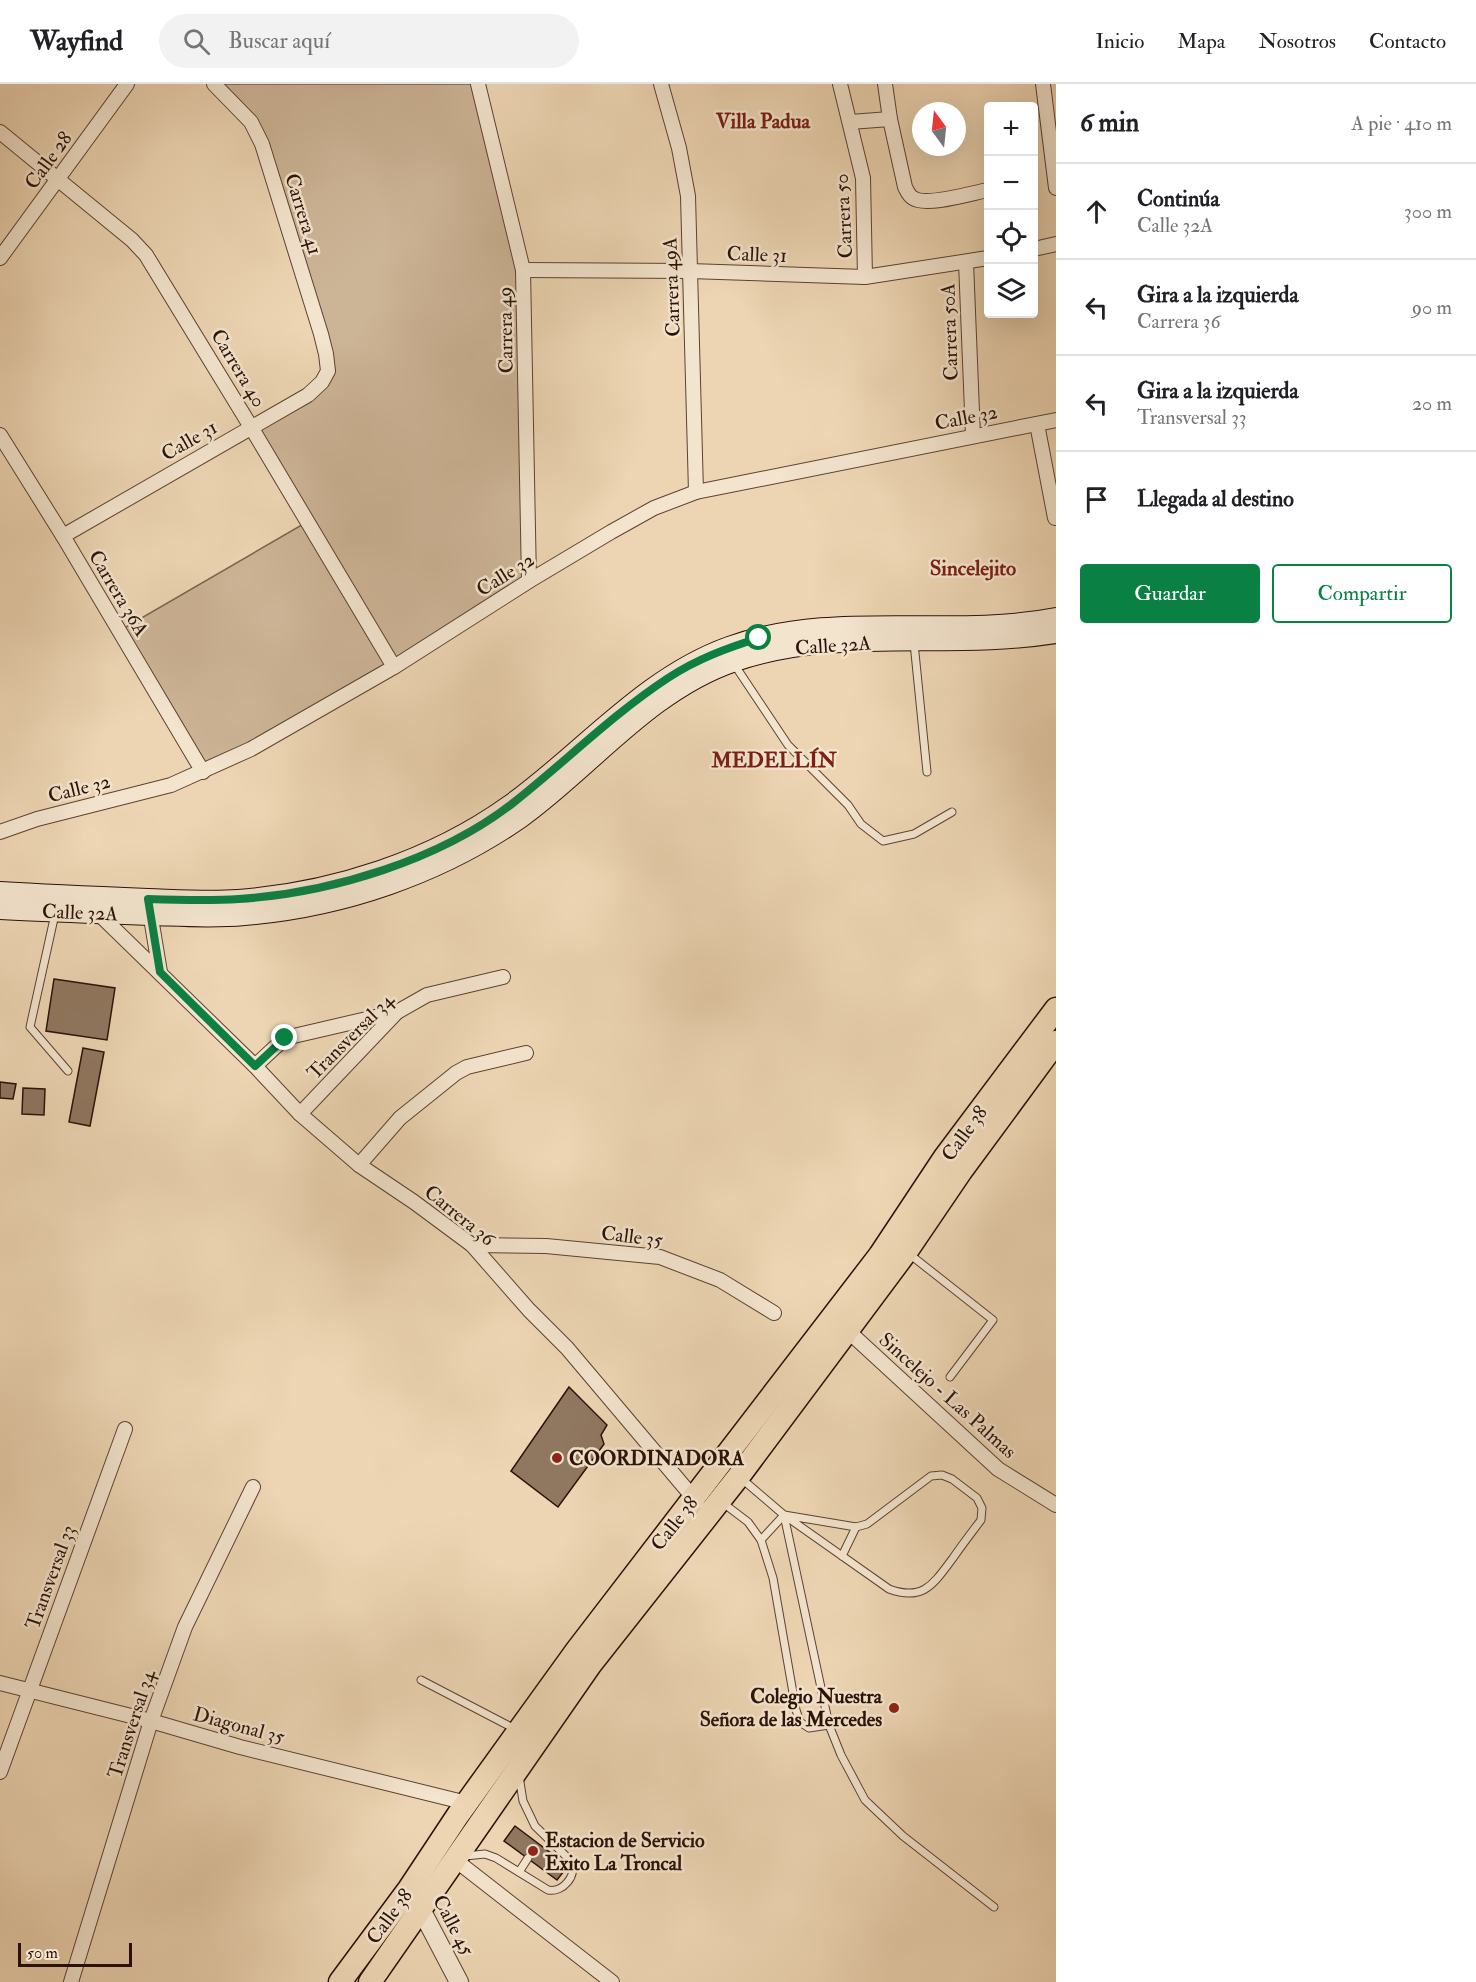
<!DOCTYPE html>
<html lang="es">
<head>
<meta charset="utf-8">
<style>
	:root { --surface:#fff; --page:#f2f2f2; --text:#202124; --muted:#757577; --line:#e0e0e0; --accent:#0b8043 }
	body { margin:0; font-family:"IM FELL Double Pica",serif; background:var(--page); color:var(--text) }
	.controls { position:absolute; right:18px; top:18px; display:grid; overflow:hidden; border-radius:6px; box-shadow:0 6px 24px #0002 }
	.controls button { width:54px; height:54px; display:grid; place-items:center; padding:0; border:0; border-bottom:2px solid var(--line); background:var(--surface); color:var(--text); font:30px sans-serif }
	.compass { position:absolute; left:912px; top:18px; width:54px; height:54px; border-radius:50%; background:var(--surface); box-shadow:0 6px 24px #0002; rotate:345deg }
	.scale { position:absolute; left:18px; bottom:15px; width:114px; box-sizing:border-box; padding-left:6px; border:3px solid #2b1107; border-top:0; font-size:16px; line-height:21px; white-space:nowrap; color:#2b1107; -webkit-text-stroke:4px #f3e4ce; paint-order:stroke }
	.stop { position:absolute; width:18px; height:18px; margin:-14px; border:4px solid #0b8043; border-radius:50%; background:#fff }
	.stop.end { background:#0b8043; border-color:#fff; box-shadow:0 2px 6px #0008 }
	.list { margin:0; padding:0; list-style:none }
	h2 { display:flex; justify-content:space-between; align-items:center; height:78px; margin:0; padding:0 24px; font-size:26px }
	h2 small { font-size:20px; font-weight:400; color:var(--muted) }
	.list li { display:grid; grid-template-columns:39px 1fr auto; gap:18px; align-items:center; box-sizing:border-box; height:96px; padding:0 24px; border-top:2px solid var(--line) }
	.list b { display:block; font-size:22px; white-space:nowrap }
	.list p { margin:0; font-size:20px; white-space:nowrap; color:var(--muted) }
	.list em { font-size:20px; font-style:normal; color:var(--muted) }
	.actions { display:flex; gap:12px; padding:18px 24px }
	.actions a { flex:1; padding:14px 0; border:2px solid var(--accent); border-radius:6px; text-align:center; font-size:21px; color:var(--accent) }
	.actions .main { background:var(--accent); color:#fff }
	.icon { flex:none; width:33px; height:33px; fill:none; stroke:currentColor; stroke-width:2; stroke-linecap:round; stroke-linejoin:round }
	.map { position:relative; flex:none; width:1056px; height:1898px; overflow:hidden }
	header { display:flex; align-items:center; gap:36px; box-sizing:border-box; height:84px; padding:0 30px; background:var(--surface); border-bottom:2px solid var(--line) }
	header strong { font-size:28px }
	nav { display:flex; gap:33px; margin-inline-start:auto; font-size:21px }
	.search { width:420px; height:54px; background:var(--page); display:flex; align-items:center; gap:15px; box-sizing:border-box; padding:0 21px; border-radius:33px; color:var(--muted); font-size:22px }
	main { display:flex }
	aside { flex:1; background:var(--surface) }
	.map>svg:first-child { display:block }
	.green { fill:#ccb496; stroke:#7c624e; stroke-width:1.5 }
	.building { fill:#907760; stroke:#2b1107; stroke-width:1.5 }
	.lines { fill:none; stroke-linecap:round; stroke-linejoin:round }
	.service-casing { stroke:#5c4232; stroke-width:9 }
	.minor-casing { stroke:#5c4232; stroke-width:16 }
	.tertiary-casing { stroke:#5c4232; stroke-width:20 }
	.secondary-casing { stroke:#2b1107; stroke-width:22 }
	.trunk-casing { stroke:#2b1107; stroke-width:25 }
	.service { stroke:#f3e4ce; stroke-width:7 }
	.minor { stroke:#f3e4ce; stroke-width:14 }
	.tertiary { stroke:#f3e4ce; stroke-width:18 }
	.secondary { stroke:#f3e4ce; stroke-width:20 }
	.trunk { stroke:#edd5b3; stroke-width:22 }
	.route { stroke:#0b8043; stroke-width:8 }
	.poi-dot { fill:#8f2418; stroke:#f3e4ce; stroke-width:2 }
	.labels { text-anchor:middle; stroke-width:5; stroke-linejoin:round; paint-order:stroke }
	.street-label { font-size:20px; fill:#2b1107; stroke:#f3e4ce }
	.poi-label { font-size:20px; font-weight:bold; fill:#2b1107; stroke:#f3e4ce; text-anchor:start }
	.neighbourhood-label { font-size:21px; font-weight:bold; fill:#7a1f14; stroke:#f3e4ce }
</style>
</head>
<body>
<header>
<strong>Wayfind</strong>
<div class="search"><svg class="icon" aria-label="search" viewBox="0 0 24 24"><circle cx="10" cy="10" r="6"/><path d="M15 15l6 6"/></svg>Buscar aquí</div>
<nav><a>Inicio</a><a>Mapa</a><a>Nosotros</a><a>Contacto</a></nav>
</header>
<main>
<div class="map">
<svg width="1056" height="1898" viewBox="0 0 1056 1898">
	<rect width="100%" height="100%" fill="#edd5b3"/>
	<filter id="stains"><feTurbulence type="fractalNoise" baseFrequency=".00333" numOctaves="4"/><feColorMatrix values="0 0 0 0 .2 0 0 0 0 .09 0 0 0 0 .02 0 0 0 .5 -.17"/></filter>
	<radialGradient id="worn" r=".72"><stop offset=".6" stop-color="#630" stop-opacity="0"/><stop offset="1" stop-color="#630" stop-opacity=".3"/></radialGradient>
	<!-- green -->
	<polygon class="green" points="214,0 478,0 523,186 529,497 203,688 119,547 307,438 251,343 308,311 328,287 262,60"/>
	<!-- building -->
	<g class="building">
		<polygon points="54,895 115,904 107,956 46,947"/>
		<polygon points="83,964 104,968 90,1042 69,1038"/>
		<polygon points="0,998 16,1000 13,1015 0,1014"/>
		<polygon points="23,1004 45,1005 44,1031 22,1030"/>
		<polygon points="569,1303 607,1341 601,1351 604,1360 558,1423 511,1387"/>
		<polygon points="515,1742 568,1782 557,1796 504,1757"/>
	</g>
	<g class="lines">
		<defs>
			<g id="service">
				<polyline points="914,559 927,688"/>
				<polyline points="734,580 788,661 848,721 861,740 883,757 914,750 952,728"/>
				<polyline points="55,830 30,943 68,987"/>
				<polyline points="908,1169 993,1236 950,1293"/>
				<path d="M742 1395 784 1431 889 1505C924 1518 934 1499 953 1474 962 1461 972 1448 981 1436L982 1424 977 1414 952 1395 942 1391 931 1392 867 1440 856 1443 784 1431"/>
				<polyline points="723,1419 748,1438 761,1456 773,1494 796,1626 800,1638 809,1644 829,1641"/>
				<polyline points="784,1431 829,1641 841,1671 865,1716 903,1752 994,1823"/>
				<polyline points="761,1456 784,1431"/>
				<polyline points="842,1472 856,1443"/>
				<polyline points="421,1596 515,1645"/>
				<path d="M465 1772 485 1770 496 1774 548 1806C563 1809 578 1791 571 1777L535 1742 523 1717 519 1692"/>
				<polyline points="519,1788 528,1774"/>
			</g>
			<g id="minor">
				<polyline points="478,0 523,186 529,497"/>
				<polyline points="661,0 679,64 688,112 696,408"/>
				<polyline points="840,0 863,94 865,193"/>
				<path d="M885 0 890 35 905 103C907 107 909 112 913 114 926 123 972 109 988 106"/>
				<polyline points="1043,0 1056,104"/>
				<polyline points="850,38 890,35"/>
				<polyline points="0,48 132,156 146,171 251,343 394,583"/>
				<polyline points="1034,165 1056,160"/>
				<polyline points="0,174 127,0"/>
				<polyline points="966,178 973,352"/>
				<polyline points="523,186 690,187 865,193 988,174"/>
				<polyline points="1037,340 1055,434"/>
				<polyline points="0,351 63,452 203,688"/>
				<polyline points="63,452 308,311 322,298 328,287 326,270 321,250 262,60 251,38 214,0"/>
				<polyline points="0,748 37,735 171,701 251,665 394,583 529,497 611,448 654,424 696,408 1056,336"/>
				<polyline points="149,822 160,888"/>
				<polyline points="99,830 255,982 300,1030 359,1081 414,1118 472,1161 529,1226 567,1264 697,1418"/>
				<polyline points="255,982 285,954 397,928"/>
				<polyline points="300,1030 397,928 427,911 503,893"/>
				<polyline points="359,1081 400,1034 456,989 467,983 526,969"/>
				<polyline points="472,1161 546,1162 660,1173 720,1196 774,1229"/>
				<polyline points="847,1246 998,1385 1056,1421"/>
				<polyline points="0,1599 151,1637 240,1663 467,1719"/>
				<polyline points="0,1688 125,1345"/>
				<polyline points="454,1775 612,1898"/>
				<polyline points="71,1898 151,1637 185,1543 253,1403"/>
			</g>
			<polyline id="tertiary" points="415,1814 459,1898"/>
			<g id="secondary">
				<path d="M0 808C49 811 98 813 148 815 178 816 208 818 238 816 333 809 432 777 509 722 582 670 643 594 729 563 835 525 948 555 1056 534"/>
				<path d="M0 825C51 828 102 829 153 831 184 832 214 834 244 831 342 823 439 790 520 734 591 683 649 606 735 577 838 542 950 566 1056 549"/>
			</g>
			<g id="trunk">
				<polyline points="340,1898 409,1805 458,1731 577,1566 880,1171 945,1073 1056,925"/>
				<polyline points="370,1898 590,1581 739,1392 906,1168 961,1087 1056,958"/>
			</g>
		</defs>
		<!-- service casing -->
		<use href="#service" class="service-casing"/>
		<!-- minor casing -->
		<use href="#minor" class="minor-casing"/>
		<!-- tertiary casing -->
		<use href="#tertiary" class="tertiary-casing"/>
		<!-- secondary casing -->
		<use href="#secondary" class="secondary-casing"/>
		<!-- trunk casing -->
		<use href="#trunk" class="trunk-casing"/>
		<!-- service -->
		<use href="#service" class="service"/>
		<!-- minor -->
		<use href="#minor" class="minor"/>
		<!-- tertiary -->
		<use href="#tertiary" class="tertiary"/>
		<!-- secondary -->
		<use href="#secondary" class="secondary"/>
		<!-- trunk -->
		<use href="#trunk" class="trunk"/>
	</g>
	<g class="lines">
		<!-- route -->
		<path class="route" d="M285 954 255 982 160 888 148 815C178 816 208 817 239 815 331 809 440 776 513 719 565 678 613 630 668 594 697 575 727 564 759 554"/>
	</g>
	<!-- markers -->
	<g class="poi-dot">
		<circle cx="557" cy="1374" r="6"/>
		<circle cx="894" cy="1624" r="6"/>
		<circle cx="533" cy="1767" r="6"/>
	</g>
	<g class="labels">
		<!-- street labels -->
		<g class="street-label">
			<text transform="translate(48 76) rotate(-54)" y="7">Calle 28</text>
			<text transform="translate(304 130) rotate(73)" y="7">Carrera 41</text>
			<text transform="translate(843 132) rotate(-93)" y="7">Carrera 50</text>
			<text transform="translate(757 170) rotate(2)" y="7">Calle 31</text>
			<text transform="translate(671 203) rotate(-92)" y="7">Carrera 49A</text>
			<text transform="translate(505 246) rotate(-91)" y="7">Carrera 49</text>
			<text transform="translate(949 248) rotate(-92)" y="7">Carrera 50A</text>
			<text transform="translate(239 284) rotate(59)" y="7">Carrera 40</text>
			<text transform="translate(966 333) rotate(-11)" y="7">Calle 32</text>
			<text transform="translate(189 356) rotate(-30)" y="7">Calle 31</text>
			<text transform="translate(505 490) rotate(-32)" y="7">Calle 32</text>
			<text transform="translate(119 509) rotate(59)" y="7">Carrera 36A</text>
			<text transform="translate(833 561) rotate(-4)" y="7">Calle 32A</text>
			<text transform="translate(79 704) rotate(-14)" y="7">Calle 32</text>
			<text transform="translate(80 828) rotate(2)" y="7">Calle 32A</text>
			<text transform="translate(350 952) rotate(-45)" y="7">Transversal 34</text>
			<text transform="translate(964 1049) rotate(-54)" y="7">Calle 38</text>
			<text transform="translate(460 1131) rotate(39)" y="7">Carrera 36</text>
			<text transform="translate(632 1152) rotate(7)" y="7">Calle 35</text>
			<text transform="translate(948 1311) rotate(42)" y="7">Sincelejo - Las Palmas</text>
			<text transform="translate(674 1439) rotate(-52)" y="7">Calle 38</text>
			<text transform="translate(50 1493) rotate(-70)" y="7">Transversal 33</text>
			<text transform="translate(131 1640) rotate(-72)" y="7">Transversal 34</text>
			<text transform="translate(239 1641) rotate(15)" y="7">Diagonal 35</text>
			<text transform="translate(389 1832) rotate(-54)" y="7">Calle 38</text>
			<text transform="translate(454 1841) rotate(62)" y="7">Calle 45</text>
		</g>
		<!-- poi labels -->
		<g class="poi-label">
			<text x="569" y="1381">COORDINADORA</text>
			<text x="882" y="1619" text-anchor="end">Colegio Nuestra<tspan x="882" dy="23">Señora de las Mercedes</tspan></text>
			<text x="545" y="1763">Estacion de Servicio<tspan x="545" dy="23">Exito La Troncal</tspan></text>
		</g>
		<!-- neighbourhood labels -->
		<g class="neighbourhood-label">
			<text x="763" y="44">Villa Padua</text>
			<text x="973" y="491">Sincelejito</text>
			<text x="774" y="683">MEDELLÍN</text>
		</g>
	</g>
	<rect width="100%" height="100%" filter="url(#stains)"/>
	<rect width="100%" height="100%" fill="url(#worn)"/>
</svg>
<div class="controls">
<button>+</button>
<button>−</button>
<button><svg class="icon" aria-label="locate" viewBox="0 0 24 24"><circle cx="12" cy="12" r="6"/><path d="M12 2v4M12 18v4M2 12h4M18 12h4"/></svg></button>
<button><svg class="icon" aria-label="layers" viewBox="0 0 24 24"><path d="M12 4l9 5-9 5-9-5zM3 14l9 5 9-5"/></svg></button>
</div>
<svg class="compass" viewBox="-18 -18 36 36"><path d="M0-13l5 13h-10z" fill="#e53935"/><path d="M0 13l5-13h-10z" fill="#757577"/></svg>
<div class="scale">50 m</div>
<div class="stop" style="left:759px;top:554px"></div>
<div class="stop end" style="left:285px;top:954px"></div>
</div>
<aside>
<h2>6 min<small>A pie · 410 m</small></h2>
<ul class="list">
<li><svg class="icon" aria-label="ahead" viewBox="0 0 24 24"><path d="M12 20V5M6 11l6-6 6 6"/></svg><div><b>Continúa</b><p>Calle 32A</p></div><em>300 m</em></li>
<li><svg class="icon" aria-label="left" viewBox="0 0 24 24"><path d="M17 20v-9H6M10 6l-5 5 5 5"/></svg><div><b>Gira a la izquierda</b><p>Carrera 36</p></div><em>90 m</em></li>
<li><svg class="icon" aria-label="left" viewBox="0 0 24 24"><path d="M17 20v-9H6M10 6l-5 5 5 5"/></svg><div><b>Gira a la izquierda</b><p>Transversal 33</p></div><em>20 m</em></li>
<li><svg class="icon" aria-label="arrive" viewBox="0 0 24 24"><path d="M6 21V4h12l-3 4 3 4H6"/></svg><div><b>Llegada al destino</b></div></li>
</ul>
<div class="actions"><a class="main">Guardar</a><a>Compartir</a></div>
</aside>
</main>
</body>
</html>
